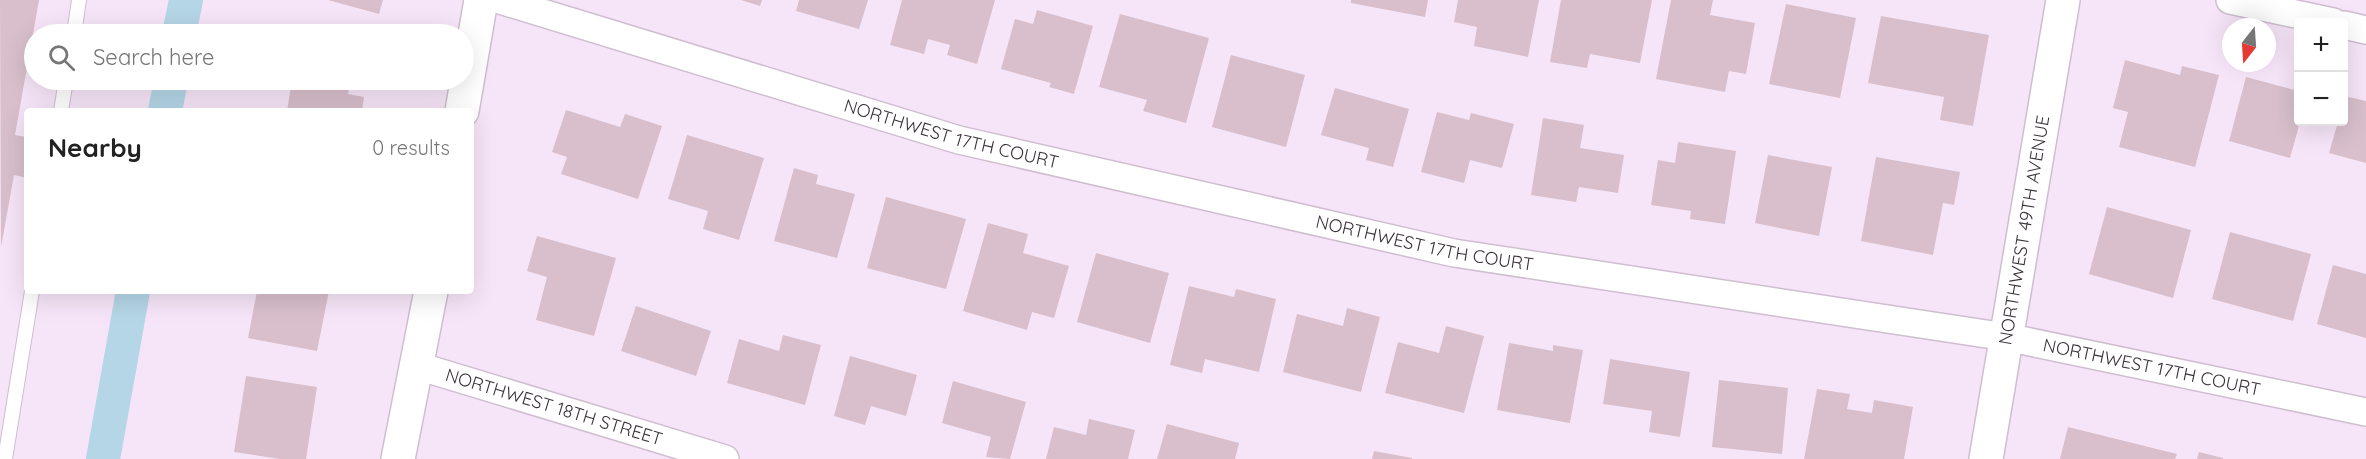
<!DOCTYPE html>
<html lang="en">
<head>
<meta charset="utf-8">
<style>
	:root { --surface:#fff; --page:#f6f6f6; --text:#222; --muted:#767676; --line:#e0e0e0 }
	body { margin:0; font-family:Quicksand,sans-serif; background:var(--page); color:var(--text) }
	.controls { position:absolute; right:18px; top:18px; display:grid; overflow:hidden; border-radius:6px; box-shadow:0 6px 24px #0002 }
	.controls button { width:54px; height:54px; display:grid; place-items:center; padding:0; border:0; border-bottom:2px solid var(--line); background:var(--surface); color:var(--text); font:30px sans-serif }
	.compass { position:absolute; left:2222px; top:18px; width:54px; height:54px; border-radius:50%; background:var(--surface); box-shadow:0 6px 24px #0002; rotate:197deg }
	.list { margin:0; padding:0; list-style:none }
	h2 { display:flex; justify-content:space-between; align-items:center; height:78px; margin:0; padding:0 24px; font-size:26px }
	h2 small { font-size:20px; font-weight:400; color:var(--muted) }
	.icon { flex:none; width:33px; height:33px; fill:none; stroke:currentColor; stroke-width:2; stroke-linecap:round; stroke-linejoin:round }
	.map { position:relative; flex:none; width:2366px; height:459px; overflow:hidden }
	.search { position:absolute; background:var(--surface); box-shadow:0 6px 24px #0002; left:24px; top:24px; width:450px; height:66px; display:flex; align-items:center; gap:15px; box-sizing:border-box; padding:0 21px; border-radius:33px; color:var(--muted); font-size:22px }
	.panel { position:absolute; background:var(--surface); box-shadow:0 6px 24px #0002; left:24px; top:108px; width:450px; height:186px; border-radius:6px }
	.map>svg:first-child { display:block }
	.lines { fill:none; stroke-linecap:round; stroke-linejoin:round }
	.canal { stroke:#b5d6e6; stroke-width:34 }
	.building { fill:#d8bfcb }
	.service-casing { stroke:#cfbed0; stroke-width:16 }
	.minor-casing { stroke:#cfbed0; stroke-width:30 }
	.tertiary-casing { stroke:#cfbed0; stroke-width:36 }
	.service { stroke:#fff; stroke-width:14 }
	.minor { stroke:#fff; stroke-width:27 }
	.tertiary { stroke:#fff; stroke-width:33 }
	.labels { text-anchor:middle; stroke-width:5; stroke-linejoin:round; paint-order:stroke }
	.street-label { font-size:18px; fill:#393239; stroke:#f6e5f8 }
</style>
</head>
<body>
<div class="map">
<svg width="2366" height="459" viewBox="0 0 2366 459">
	<rect width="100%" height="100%" fill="#f6e5f8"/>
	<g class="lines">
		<!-- canal -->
		<g class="canal">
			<polyline points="179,34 186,0"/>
			<polyline points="165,111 171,80"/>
			<polyline points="103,459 133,291"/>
		</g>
	</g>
	<!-- building -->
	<g class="building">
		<polygon points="0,0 39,0 15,135 27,137 27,178 14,175 1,247"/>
		<polygon points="328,0 383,0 379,14"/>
		<polygon points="741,0 762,0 760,6"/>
		<polygon points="799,0 868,0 859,29 796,11"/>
		<polygon points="902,0 995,0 977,64 947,55 950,45 928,39 924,54 890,45"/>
		<polygon points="1351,0 1428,0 1425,17 1351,3"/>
		<polygon points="1458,0 1539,0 1528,57 1474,46 1477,27 1454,22"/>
		<polygon points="1561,0 1652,0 1640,63 1590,54 1587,68 1550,62"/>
		<polygon points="1671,0 1713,0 1710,15 1755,23 1746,74 1729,71 1725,92 1656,79"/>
		<polygon points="1786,4 1856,18 1840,98 1769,84"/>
		<polygon points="1037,10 1093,26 1074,94 1049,87 1051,83 1001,69 1015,19 1033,24"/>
		<polygon points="1120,14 1209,38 1186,123 1143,111 1147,100 1099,87"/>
		<polygon points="1881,16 1989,35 1973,126 1940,120 1944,97 1868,83"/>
		<polygon points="302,28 329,33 329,34 301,34"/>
		<polygon points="1231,55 1305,75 1286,147 1212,127"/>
		<polygon points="2125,60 2180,75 2182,66 2219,75 2195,167 2119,147 2128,112 2113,108"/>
		<polygon points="2246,77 2298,91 2300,122 2290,158 2229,141"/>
		<polygon points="292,80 351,80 348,94 364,97 362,111 287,111"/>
		<polygon points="1335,88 1409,109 1393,167 1366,160 1369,148 1321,135"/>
		<polygon points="2345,96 2366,101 2366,163 2329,153 2338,122 2344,122"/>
		<polygon points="566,110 620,127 625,114 662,126 638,199 561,174 567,157 552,152"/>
		<polygon points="1437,112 1469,120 1471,113 1514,124 1502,168 1470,160 1464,183 1421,172"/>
		<polygon points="1543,118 1584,125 1580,148 1624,155 1618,193 1579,187 1576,202 1531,195"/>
		<polygon points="687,135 764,158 739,240 703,229 708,211 668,199"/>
		<polygon points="1678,142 1736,151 1725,224 1690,219 1691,211 1651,205 1658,160 1675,163"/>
		<polygon points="1768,155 1832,167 1819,236 1755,223"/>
		<polygon points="1876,157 1960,172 1954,205 1943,203 1933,255 1861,241"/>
		<polygon points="794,168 818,175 816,184 855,194 837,258 774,241"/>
		<polygon points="886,197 966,219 946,289 867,268"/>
		<polygon points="2107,207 2191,230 2173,298 2089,274"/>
		<polygon points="988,223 1028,234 1023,253 1069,266 1054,318 1032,312 1027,330 963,311"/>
		<polygon points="2230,232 2311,254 2293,321 2212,299"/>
		<polygon points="537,236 616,258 594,336 536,320 547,277 527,271"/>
		<polygon points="1096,253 1169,273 1150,343 1077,322"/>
		<polygon points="2333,265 2366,274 2366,338 2317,324"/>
		<polygon points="1189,286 1234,297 1236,289 1276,299 1259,372 1205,359 1202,373 1170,365"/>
		<polygon points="257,291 329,291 317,351 248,338"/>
		<polygon points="636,306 711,331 696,376 621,351"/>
		<polygon points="1347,308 1380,317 1361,392 1283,372 1297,314 1343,326"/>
		<polygon points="1446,326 1484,336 1464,413 1385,393 1398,342 1439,353"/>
		<polygon points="783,335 821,345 805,405 727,383 739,339 779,351"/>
		<polygon points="1509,343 1553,351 1553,345 1583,350 1570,423 1497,410"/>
		<polygon points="850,356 917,375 906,416 871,406 865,425 834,416"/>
		<polygon points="1610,359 1690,372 1680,437 1649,432 1652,411 1603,404"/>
		<polygon points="246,376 317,387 306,459 280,459 234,452"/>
		<polygon points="1719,380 1788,388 1782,454 1712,447"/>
		<polygon points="953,381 1026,402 1010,459 986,457 991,437 942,423"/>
		<polygon points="1817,389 1850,394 1847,409 1872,413 1874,400 1913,407 1904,459 1804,459"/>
		<polygon points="1089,419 1135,430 1128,459 1046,459 1054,427 1086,435"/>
		<polygon points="1167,424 1239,443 1235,459 1157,459"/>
		<polygon points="2068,427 2177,454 2175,459 2060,459"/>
		<polygon points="1374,451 1412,458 1412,459 1372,459"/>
		<polygon points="2199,452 2223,458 2223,459 2197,459"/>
	</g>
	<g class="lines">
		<defs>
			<g id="service">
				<polyline points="74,34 79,0"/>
				<polyline points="61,111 66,80"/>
				<polyline points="5,459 32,291"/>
			</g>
			<g id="minor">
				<path id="s1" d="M500 0 959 140 1454 253 2006 337 2366 412"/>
				<polyline points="2230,0 2333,22"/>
				<polyline points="2344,25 2366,30"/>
				<path id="s2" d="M418 366 725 459"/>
			</g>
			<g id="tertiary">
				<polyline points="462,111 481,0"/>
				<polyline points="398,459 431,291"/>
				<path id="s3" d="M1986 459 2063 0"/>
			</g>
		</defs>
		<!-- service casing -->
		<use href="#service" class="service-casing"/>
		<!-- minor casing -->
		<use href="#minor" class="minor-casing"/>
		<!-- tertiary casing -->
		<use href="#tertiary" class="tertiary-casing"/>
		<!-- service -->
		<use href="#service" class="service"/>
		<!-- minor -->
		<use href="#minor" class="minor"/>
		<!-- tertiary -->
		<use href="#tertiary" class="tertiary"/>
	</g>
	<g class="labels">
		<!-- street labels -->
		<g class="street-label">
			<text dy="6" stroke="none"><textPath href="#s1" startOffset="471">NORTHWEST 17TH COURT</textPath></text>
			<text dy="6" stroke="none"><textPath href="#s3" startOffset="232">NORTHWEST 49TH AVENUE</textPath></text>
			<text dy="6" stroke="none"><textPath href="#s1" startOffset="957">NORTHWEST 17TH COURT</textPath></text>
			<text dy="6" stroke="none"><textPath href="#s1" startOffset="1695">NORTHWEST 17TH COURT</textPath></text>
			<text dy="6" stroke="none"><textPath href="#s2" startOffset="142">NORTHWEST 18TH STREET</textPath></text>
		</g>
	</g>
</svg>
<div class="controls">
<button>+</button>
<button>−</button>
</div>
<svg class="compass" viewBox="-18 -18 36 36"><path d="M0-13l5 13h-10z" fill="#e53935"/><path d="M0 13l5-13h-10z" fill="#767676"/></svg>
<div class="search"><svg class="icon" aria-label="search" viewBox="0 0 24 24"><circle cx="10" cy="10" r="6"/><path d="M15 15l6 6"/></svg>Search here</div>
<section class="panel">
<h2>Nearby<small>0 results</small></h2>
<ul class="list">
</ul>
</section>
</div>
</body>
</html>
